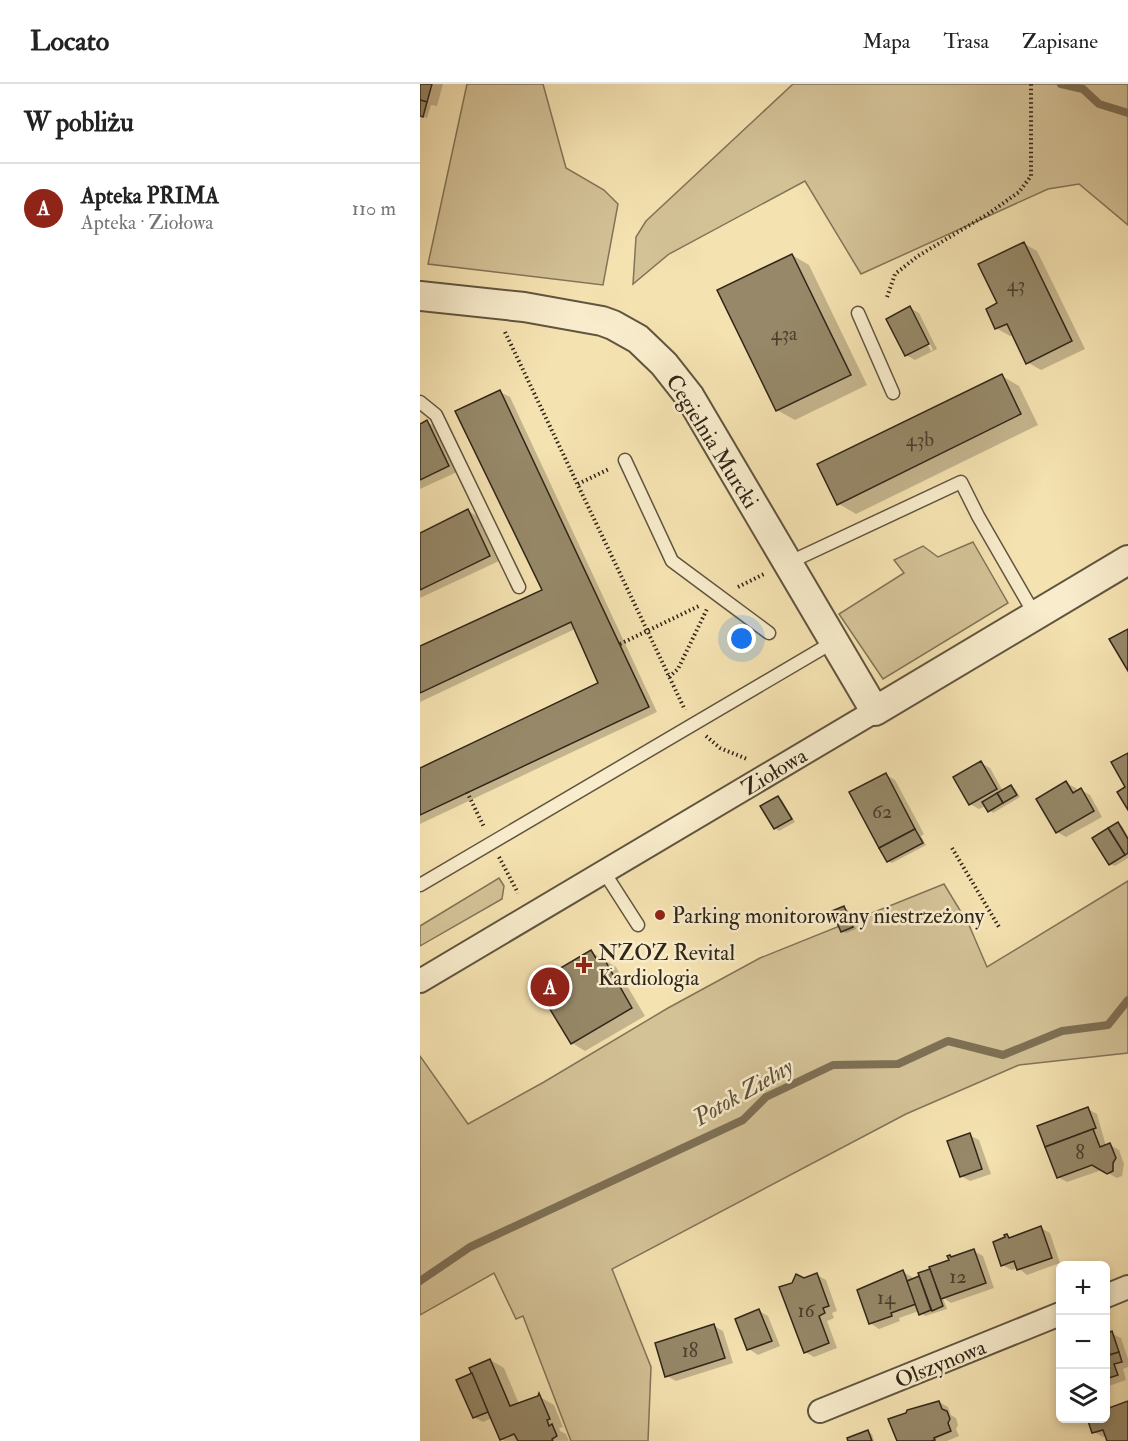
<!DOCTYPE html>
<html lang="pl">
<head>
<meta charset="utf-8">
<style>
	:root { --surface:#fff; --page:#f6f6f6; --text:#222; --muted:#767676; --line:#e0e0e0; --accent:#8f2418 }
	body { margin:0; font-family:"IM FELL Double Pica",serif; background:var(--page); color:var(--text) }
	.controls { position:absolute; right:18px; bottom:18px; display:grid; overflow:hidden; border-radius:9px; box-shadow:0 3px 9px #0003 }
	.controls button { width:54px; height:54px; display:grid; place-items:center; padding:0; border:0; border-bottom:2px solid var(--line); background:var(--surface); color:var(--text); font:30px sans-serif }
	.you { position:absolute; left:322px; top:555px; width:21px; height:21px; margin:-15px; border:4px solid #fff; border-radius:50%; background:#1a73e8; box-shadow:0 0 0 9px #1a73e833 }
	.badge { display:grid; place-items:center; width:39px; height:39px; border-radius:50%; background:var(--accent); color:#fff; font-size:20px; font-weight:700 }
	.pin { position:absolute; translate:-50% -50%; border:3px solid #fff; box-shadow:0 2px 6px #0006 }
	.list { margin:0; padding:0; list-style:none }
	h2 { display:flex; justify-content:space-between; align-items:center; height:78px; margin:0; padding:0 24px; font-size:26px }
	h2 small { font-size:20px; font-weight:400; color:var(--muted) }
	.list li { display:grid; grid-template-columns:39px 1fr auto; gap:18px; align-items:center; box-sizing:border-box; height:90px; padding:0 24px; border-top:2px solid var(--line) }
	.list b { display:block; font-size:22px; white-space:nowrap }
	.list p { margin:0; font-size:20px; white-space:nowrap; color:var(--muted) }
	.list em { font-size:20px; font-style:normal; color:var(--muted) }
	.icon { flex:none; width:33px; height:33px; fill:none; stroke:currentColor; stroke-width:2; stroke-linecap:round; stroke-linejoin:round }
	.map { position:relative; flex:none; width:708px; height:1357px; overflow:hidden }
	header { display:flex; align-items:center; gap:36px; box-sizing:border-box; height:84px; padding:0 30px; background:var(--surface); border-bottom:2px solid var(--line) }
	header strong { font-size:28px }
	nav { display:flex; gap:33px; margin-inline-start:auto; font-size:21px }
	main { display:flex }
	aside { flex:1; background:var(--surface) }
	.map>svg:first-child { display:block }
	.green { fill:#d4c297; stroke:#827458; stroke-width:1.5 }
	.shadow { fill:#0003; fill-rule:evenodd }
	.lines { fill:none; stroke-linecap:round; stroke-linejoin:round }
	.stream { stroke:#7e7055; stroke-width:8 }
	.building { fill:#968868; stroke:#302619; stroke-width:1.5 }
	.service-casing { stroke:#61553f; stroke-width:15 }
	.minor-casing { stroke:#61553f; stroke-width:26 }
	.tertiary-casing { stroke:#61553f; stroke-width:32 }
	.path { stroke:#302619; stroke-width:4; stroke-dasharray:1.5 3; stroke-linecap:butt }
	.service { stroke:#f8eccc; stroke-width:12 }
	.minor { stroke:#f8eccc; stroke-width:22 }
	.tertiary { stroke:#f8eccc; stroke-width:28 }
	.poi-dot { fill:#8f2418; stroke:#f8eccc; stroke-width:2 }
	.labels { text-anchor:middle; stroke-width:5; stroke-linejoin:round; paint-order:stroke }
	.number-label { font-size:20px; fill:#4a3e2d }
	.street-label { font-size:22px; fill:#302619; stroke:#f8eccc }
	.poi-label { font-size:22px; fill:#302619; stroke:#f8eccc; text-anchor:start }
	.water-label { font-size:24px; font-style:italic; fill:#5e513c; stroke:#f8eccc }
</style>
</head>
<body>
<header>
<strong>Locato</strong>
<nav><a>Mapa</a><a>Trasa</a><a>Zapisane</a></nav>
</header>
<main>
<aside>
<h2>W pobliżu<small></small></h2>
<ul class="list">
<li><span class="badge">A</span><div><b>Apteka PRIMA</b><p>Apteka · Ziołowa</p></div><em>110 m</em></li>
</ul>
</aside>
<div class="map">
<svg width="708" height="1357" viewBox="0 0 708 1357">
	<rect width="100%" height="100%" fill="#f5e2b1"/>
	<filter id="stains"><feTurbulence type="fractalNoise" baseFrequency=".00333" numOctaves="4"/><feColorMatrix values="0 0 0 0 .2 0 0 0 0 .09 0 0 0 0 .02 0 0 0 .5 -.17"/></filter>
	<radialGradient id="worn" r=".72"><stop offset=".6" stop-color="#630" stop-opacity="0"/><stop offset="1" stop-color="#630" stop-opacity=".3"/></radialGradient>
	<!-- green -->
	<g class="green">
		<polygon points="47,0 123,0 146,84 184,106 198,120 183,201 8,180"/>
		<polygon points="373,0 708,0 708,141 659,100 628,105 441,190 385,97 249,170 213,200 216,153 226,137"/>
		<polygon points="553,458 588,519 463,595 419,530 484,489 474,476 503,462 518,473"/>
		<polygon points="79,794 84,802 82,815 0,862 0,842"/>
		<polygon points="708,797 708,969 599,981 486,1030 192,1185 231,1283 228,1357 151,1357 103,1232 96,1235 74,1189 0,1231 0,972 48,1040 124,998 248,924 340,874 524,800 549,841 567,883"/>
	</g>
	<!-- shadow -->
	<g class="shadow">
		<polygon points="0,0 23,0 17,22 11,21 7,34 0,32"/>
		<polygon points="603,159 617,167 665,265 621,286 607,278 594,251 590,252 576,244 568,226 579,220"/>
		<polygon points="372,171 389,181 447,301 375,336 357,326"/>
		<path d="M490 224 499 229 517 265 495 276 486 271ZM492 230H495L513 266 511 267Z"/>
		<polygon points="582,292 599,302 618,341 436,430 419,420"/>
		<polygon points="80,308 90,313 237,628 0,740 0,686 180,600 155,545 0,618 0,563 124,506"/>
		<polygon points="7,338 16,343 37,388 0,405 0,341"/>
		<polygon points="48,427 57,432 79,477 0,514 0,450"/>
		<polygon points="561,679 570,684 583,707 591,703 595,705 600,713 573,729 566,722 559,725 550,720"/>
		<polygon points="466,691 475,696 504,750 501,752 506,761 472,779 468,777"/>
		<polygon points="646,699 656,704 658,708 661,706 670,711 682,733 646,753 637,748"/>
		<polygon points="358,714 362,716 375,738 359,747 355,744"/>
		<polygon points="698,740 702,742 708,752 708,774 695,782 690,780"/>
		<polygon points="424,824 428,826 436,845 426,849 422,847"/>
		<polygon points="171,868 196,883 225,932 165,967 152,959 130,923 122,918"/>
		<polygon points="668,1025 677,1030 686,1062 690,1061 699,1066 704,1080 702,1092 697,1094 682,1086 647,1098 638,1093"/>
		<polygon points="549,1051 559,1056 571,1090 550,1097 541,1092"/>
		<polygon points="621,1144 630,1149 640,1179 607,1191 598,1184 592,1186 582,1181 587,1152 592,1154"/>
		<polygon points="554,1167 563,1172 574,1204 531,1219 523,1214 527,1225 505,1232 499,1227 479,1234 480,1237 459,1245 450,1239 483,1188 492,1193 493,1196 531,1177 530,1172 533,1174"/>
		<polygon points="397,1191 406,1196 417,1227 412,1229 414,1234 407,1237 417,1264 394,1273 385,1268 384,1196"/>
		<polygon points="339,1227 348,1232 360,1262 338,1271 329,1265"/>
		<polygon points="294,1242 303,1247 313,1279 256,1297 247,1292"/>
		<polygon points="691,1249 701,1254 708,1275 708,1283 703,1285 706,1296 686,1303 686,1251"/>
		<polygon points="70,1276 84,1284 99,1320 120,1313 134,1321 143,1343 139,1344 140,1347 146,1350 149,1357 85,1357 81,1355 72,1334 63,1338 54,1333 54,1290"/>
		<polygon points="519,1318 528,1323 531,1331 536,1334 538,1341 536,1345 539,1352 527,1357 479,1357 487,1330"/>
		<polygon points="708,1319 708,1357 689,1357 687,1352 683,1353 674,1348 686,1334 686,1327"/>
		<polygon points="448,1348 452,1350 454,1357 429,1357"/>
	</g>
	<g class="lines">
		<!-- stream -->
		<g class="stream">
			<polyline points="641,0 663,5 679,20 708,29"/>
			<polyline points="0,1197 50,1163 323,1036 346,1013 413,981 478,980 528,957 583,971 642,947 688,941 708,916"/>
		</g>
	</g>
	<!-- building -->
	<g class="building">
		<polygon points="0,0 12,0 7,18 0,16"/>
		<polygon points="0,16 7,18 3,33 0,32"/>
		<polygon points="604,158 652,257 606,280 587,240 575,245 566,225 577,219 558,180"/>
		<polygon points="372,170 431,291 356,327 297,206"/>
		<polygon points="490,222 509,260 485,272 466,235"/>
		<polygon points="582,290 601,330 417,421 397,380"/>
		<polygon points="80,306 229,623 0,731 0,684 178,599 151,538 0,609 0,562 122,506 35,327"/>
		<polygon points="7,336 29,382 0,396 0,340"/>
		<polygon points="48,425 70,472 0,506 0,449"/>
		<polygon points="708,545 708,587 689,555"/>
		<polygon points="708,669 708,726 697,708 705,703 691,678"/>
		<polygon points="561,677 577,705 549,721 533,693"/>
		<polygon points="466,689 495,745 459,764 429,708"/>
		<polygon points="646,697 653,709 661,704 674,727 636,749 616,715"/>
		<polygon points="591,701 597,711 583,719 577,709"/>
		<polygon points="577,709 583,719 568,728 562,718"/>
		<polygon points="358,712 372,735 354,745 340,722"/>
		<polygon points="698,738 708,755 708,769 705,771 688,744"/>
		<polygon points="688,744 705,771 689,781 672,754"/>
		<polygon points="495,745 503,759 467,778 459,764"/>
		<polygon points="424,822 433,843 421,848 412,827"/>
		<polygon points="171,866 177,876 183,873 212,924 151,960 125,917 121,919 110,902"/>
		<polygon points="668,1023 676,1044 625,1063 617,1042"/>
		<polygon points="673,1045 680,1063 690,1059 696,1074 693,1079 693,1087 687,1090 672,1081 637,1094 625,1063"/>
		<polygon points="550,1049 562,1085 540,1093 527,1057"/>
		<polygon points="621,1142 632,1174 597,1186 594,1177 581,1182 573,1158 585,1153 584,1151 587,1150 589,1154"/>
		<polygon points="554,1165 566,1199 521,1215 509,1183 529,1176 527,1172 530,1171 531,1173"/>
		<polygon points="510,1185 523,1222 512,1227 498,1189"/>
		<polygon points="483,1186 496,1220 471,1229 472,1232 449,1240 437,1206"/>
		<polygon points="397,1189 409,1222 403,1224 405,1229 399,1232 409,1259 384,1269 359,1203 372,1199 376,1190 384,1194"/>
		<polygon points="499,1192 511,1226 499,1231 487,1197"/>
		<polygon points="339,1225 352,1257 327,1266 315,1235"/>
		<polygon points="294,1240 305,1274 245,1293 235,1259"/>
		<polygon points="692,1247 699,1268 686,1272 686,1250"/>
		<polygon points="699,1268 702,1278 694,1280 698,1291 686,1295 686,1272"/>
		<polygon points="70,1275 90,1322 118,1312 119,1309 130,1335 127,1336 129,1342 132,1340 137,1352 132,1355 133,1357 98,1357 94,1350 80,1356 49,1284"/>
		<polygon points="52,1289 68,1328 53,1334 36,1296"/>
		<polygon points="519,1317 522,1325 527,1327 530,1335 528,1339 531,1347 514,1354 515,1356 511,1357 477,1357 468,1335 486,1329 487,1326"/>
		<polygon points="708,1317 708,1357 687,1357 683,1346 672,1349 667,1334 686,1334 686,1325"/>
		<polygon points="448,1346 452,1357 428,1357 427,1354"/>
	</g>
	<g class="lines">
		<defs>
			<g id="service">
				<polyline points="438,229 473,309"/>
				<polyline points="0,318 16,331 99,503"/>
				<polyline points="205,376 252,477 349,549"/>
				<polyline points="368,479 541,398 558,432 615,531"/>
				<polyline points="184,788 218,841"/>
				<polyline points="0,801 415,557"/>
			</g>
			<g id="minor">
				<polyline points="0,897 455,627"/>
				<polyline points="686,1212 708,1203"/>
				<polyline points="400,1327 640,1230"/>
			</g>
			<polyline id="tertiary" points="0,212 104,223 182,237 193,241 218,255 244,280 270,313 455,627 708,476"/>
		</defs>
		<!-- service casing -->
		<use href="#service" class="service-casing"/>
		<!-- minor casing -->
		<use href="#minor" class="minor-casing"/>
		<!-- tertiary casing -->
		<use href="#tertiary" class="tertiary-casing"/>
		<!-- path -->
		<g class="path">
			<polyline points="467,213 475,190 498,172 568,130 599,108 611,92 611,0"/>
			<polyline points="85,248 265,626"/>
			<polyline points="158,400 189,385"/>
			<polyline points="318,503 346,489"/>
			<polyline points="200,560 281,521"/>
			<polyline points="249,593 258,585 287,525"/>
			<polyline points="286,652 300,664 327,675"/>
			<polyline points="47,708 64,743"/>
			<polyline points="532,764 579,843"/>
			<polyline points="79,773 98,809"/>
		</g>
		<!-- service -->
		<use href="#service" class="service"/>
		<!-- minor -->
		<use href="#minor" class="minor"/>
		<!-- tertiary -->
		<use href="#tertiary" class="tertiary"/>
	</g>
	<!-- markers -->
	<g class="poi-dot">
		<circle cx="240" cy="831" r="6"/>
		<path d="M161 872h6v6h6v6h-6v6h-6v-6h-6v-6h6z"/>
	</g>
	<g class="labels">
		<!-- number labels -->
		<g class="number-label">
			<text x="596" y="207">43</text>
			<text x="364" y="256">43a</text>
			<text x="500" y="362">43b</text>
			<text x="462" y="734">62</text>
			<text x="660" y="1075">8</text>
			<text x="538" y="1199">12</text>
			<text x="466" y="1220">14</text>
			<text x="386" y="1233">16</text>
			<text x="270" y="1273">18</text>
		</g>
		<!-- street labels -->
		<g class="street-label">
			<text transform="translate(293 357) rotate(58)" y="8">Cegielnia Murcki</text>
			<text transform="translate(354 687) rotate(-31)" y="8">Ziołowa</text>
			<text transform="translate(520 1279) rotate(-22)" y="8">Olszynowa</text>
		</g>
		<!-- poi labels -->
		<g class="poi-label">
			<text x="252" y="839">Parking monitorowany niestrzeżony</text>
			<text x="178" y="876">NZOZ Revital<tspan x="178" dy="25">Kardiologia</tspan></text>
		</g>
		<!-- water labels -->
		<g class="water-label">
			<text transform="translate(323 1008) rotate(-30)" y="8">Potok Zielny</text>
		</g>
	</g>
	<rect width="100%" height="100%" filter="url(#stains)"/>
	<rect width="100%" height="100%" fill="url(#worn)"/>
</svg>
<div class="controls">
<button>+</button>
<button>−</button>
<button><svg class="icon" aria-label="layers" viewBox="0 0 24 24"><path d="M12 4l9 5-9 5-9-5zM3 14l9 5 9-5"/></svg></button>
</div>
<div class="you"></div>
<div class="pin badge" style="left:130px;top:903px">A</div>
</div>
</main>
</body>
</html>
